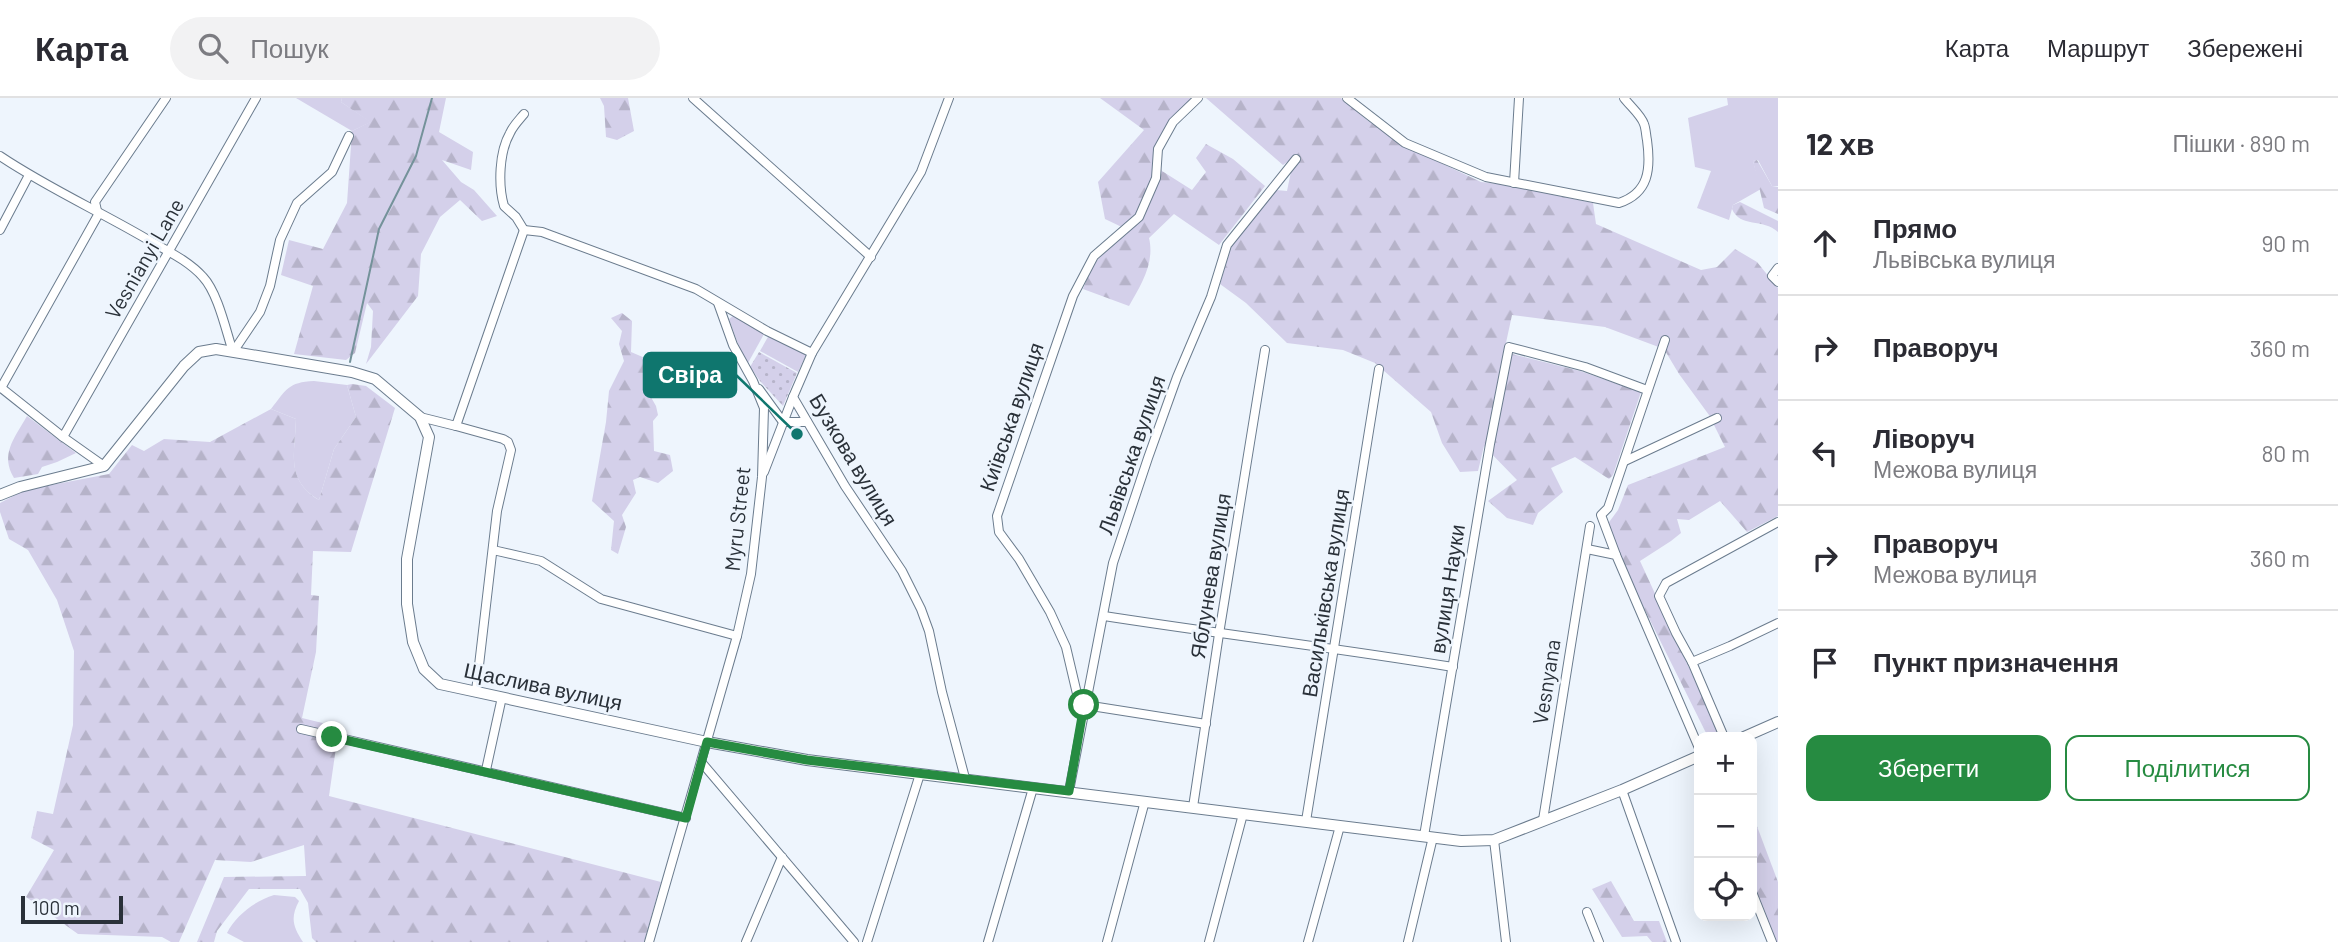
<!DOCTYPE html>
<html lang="uk">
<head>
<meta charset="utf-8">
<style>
	:root { --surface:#fff; --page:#f2f2f3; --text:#2b2b33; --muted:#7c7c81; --line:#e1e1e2; --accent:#268b41 }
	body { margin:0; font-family:Barlow,sans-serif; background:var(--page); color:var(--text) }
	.controls { position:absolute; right:21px; bottom:21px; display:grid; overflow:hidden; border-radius:14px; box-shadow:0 7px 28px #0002 }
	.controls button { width:63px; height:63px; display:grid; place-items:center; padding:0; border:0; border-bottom:2px solid var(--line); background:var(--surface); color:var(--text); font:35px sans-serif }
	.scale { position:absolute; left:21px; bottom:18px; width:102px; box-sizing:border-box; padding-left:7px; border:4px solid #2a3139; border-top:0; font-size:19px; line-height:24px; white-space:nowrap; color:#2a3139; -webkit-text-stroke:5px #eef5fd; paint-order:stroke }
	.stop { position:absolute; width:21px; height:21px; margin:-16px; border:5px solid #268b41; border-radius:50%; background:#fff }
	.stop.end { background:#268b41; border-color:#fff; box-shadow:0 2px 7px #0008 }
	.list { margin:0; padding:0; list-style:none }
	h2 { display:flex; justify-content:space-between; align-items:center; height:91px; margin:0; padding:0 28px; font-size:30px }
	h2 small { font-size:23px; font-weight:400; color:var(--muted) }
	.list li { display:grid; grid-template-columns:46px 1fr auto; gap:21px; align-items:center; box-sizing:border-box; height:105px; padding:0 28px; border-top:2px solid var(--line) }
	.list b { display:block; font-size:26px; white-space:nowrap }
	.list p { margin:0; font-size:23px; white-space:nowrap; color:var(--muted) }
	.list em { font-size:23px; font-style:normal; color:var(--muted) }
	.actions { display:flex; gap:14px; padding:21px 28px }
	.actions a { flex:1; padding:16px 0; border:2px solid var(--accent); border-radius:14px; text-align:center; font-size:24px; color:var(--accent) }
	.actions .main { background:var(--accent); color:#fff }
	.icon { flex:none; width:38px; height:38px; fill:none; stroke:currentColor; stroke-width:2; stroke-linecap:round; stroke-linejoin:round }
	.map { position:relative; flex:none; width:1778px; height:844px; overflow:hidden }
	header { display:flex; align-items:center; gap:42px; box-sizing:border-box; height:98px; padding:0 35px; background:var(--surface); border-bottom:2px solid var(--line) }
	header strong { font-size:33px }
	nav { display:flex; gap:38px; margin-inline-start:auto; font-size:24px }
	.search { width:490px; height:63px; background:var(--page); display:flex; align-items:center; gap:18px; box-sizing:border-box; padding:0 24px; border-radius:38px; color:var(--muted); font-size:26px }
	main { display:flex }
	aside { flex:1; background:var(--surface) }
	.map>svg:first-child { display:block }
	.green { fill:#d4d0ea }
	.forest { fill:url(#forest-firs) }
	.park { fill:url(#park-dots) }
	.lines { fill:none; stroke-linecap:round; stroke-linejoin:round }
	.stream { stroke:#74929a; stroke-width:2 }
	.street-casing { stroke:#6b7c8e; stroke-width:10 }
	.secondary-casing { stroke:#6b7c8e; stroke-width:12 }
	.street { stroke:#fff; stroke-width:8 }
	.secondary { stroke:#fff; stroke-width:10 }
	.route { stroke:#268b41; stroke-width:9 }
	.labels { text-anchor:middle; stroke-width:5; stroke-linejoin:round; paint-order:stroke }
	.street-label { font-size:21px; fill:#2a3139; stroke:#eef5fd }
	.leader { fill:none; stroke:#0f766e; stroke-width:2.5 }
	.callout-dot { fill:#0f766e; stroke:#eef5fd; stroke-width:2.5 }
	.callout { fill:#0f766e; stroke:#0f766e; stroke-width:2.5 }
	.callout-label { font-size:23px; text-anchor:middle; font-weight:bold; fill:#fff }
</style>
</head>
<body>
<header>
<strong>Карта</strong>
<div class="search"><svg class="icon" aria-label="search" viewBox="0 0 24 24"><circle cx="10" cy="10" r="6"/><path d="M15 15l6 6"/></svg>Пошук</div>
<nav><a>Карта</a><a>Маршрут</a><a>Збережені</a></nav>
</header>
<main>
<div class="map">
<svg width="1778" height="844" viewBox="0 0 1778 844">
	<defs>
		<pattern id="forest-firs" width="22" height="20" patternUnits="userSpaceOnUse" patternTransform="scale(1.75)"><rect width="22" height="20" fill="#d4d0ea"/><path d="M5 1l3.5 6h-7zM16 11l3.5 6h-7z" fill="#b6b3c9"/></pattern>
		<pattern id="park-dots" width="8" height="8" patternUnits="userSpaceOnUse" patternTransform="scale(1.75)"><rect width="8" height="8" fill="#d4d0ea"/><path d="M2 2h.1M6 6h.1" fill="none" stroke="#b6b3c9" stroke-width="1.8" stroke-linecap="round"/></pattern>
	</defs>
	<rect width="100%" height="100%" fill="#eef5fd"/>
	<!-- green -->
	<g class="green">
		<polygon points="296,0 342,0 341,4 371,24 352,33"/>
		<polygon points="1727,0 1778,0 1778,88 1772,88 1758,62 1753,63 1761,91 1733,107 1729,122 1697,110 1711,73 1695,69 1688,20 1728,7"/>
		<polygon points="733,218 764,236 748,265 741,254 729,221"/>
		<polygon points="769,237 806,257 798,274 760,253"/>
		<path d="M314 283 347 287 356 319 334 351 319 402C285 381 295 356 296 321L271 311C286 292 288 284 314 283Z"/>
		<path d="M274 797 295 799 299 803C290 820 293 829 303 844H244L227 835C236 817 255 803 274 797Z"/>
	</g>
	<!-- forest -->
	<g class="forest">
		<polygon points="342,0 446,0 439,34 473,54 471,72 442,62 461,84 474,92 497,118 482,123 460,102 440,119 421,156 418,198 366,266 371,249 373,213 367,205 355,255 346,262 294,256 313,188 281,177 289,142 323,151 347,105 352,33 370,24 341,4"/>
		<polygon points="600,0 628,0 634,33 617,42 606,39 604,8"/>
		<path d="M1100 0H1193L1173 21 1154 56 1162 73 1192 92 1206 74 1196 60 1206 46 1233 61 1265 88 1219 147 1174 116 1149 140C1155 165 1141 187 1129 208L1083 191 1092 168 1126 131 1105 121 1098 84 1144 32Z"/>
		<polygon points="1206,0 1341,0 1367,22 1407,49 1481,84 1508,87 1593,105 1596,126 1701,172 1717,169 1735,151 1757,164 1778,190 1778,418 1747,434 1720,403 1689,422 1677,421 1681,435 1671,443 1640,463 1721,639 1708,639 1631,484 1607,427 1618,412 1628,387 1725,349 1709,317 1679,276 1664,251 1605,229 1512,217 1504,254 1580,273 1641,294 1613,377 1609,381 1575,359 1551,370 1563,394 1538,415 1533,427 1507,420 1488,403 1517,382 1484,348 1478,373 1460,374 1442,345 1431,314 1375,265 1343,252 1287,245 1246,205 1220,186 1231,149 1276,92 1287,93 1294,59 1283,67"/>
		<polygon points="1757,62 1772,88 1778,89 1778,116 1764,110 1753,63"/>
		<path d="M1740 104 1778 123V134C1763 120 1740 130 1732 111L1733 107Z"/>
		<polygon points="622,215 632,223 631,254 645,260 644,287 656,308 658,317 653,323 654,353 670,357 673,373 658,385 640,379 633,382 636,395 622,417 626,429 618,456 611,452 614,423 592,403 606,324 609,293 624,263 619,246 622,233 611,220"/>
		<path d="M352 286 366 288 395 310 351 454 313 453 311 497 319 498 316 554 302 620 339 629 329 698 661 784 644 844H316L312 840 308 805 300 791H249L217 833 214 844H197L224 779 306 778 304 747 251 764 215 762 179 844H171L162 839 78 836 26 799 54 752 31 740 37 713 53 716 73 627 74 553 57 502 28 452 9 441 0 414V405L25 392 109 376 132 347 144 353 164 341 210 344 271 311 296 321C295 355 285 381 319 402L334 351 356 319 347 287Z"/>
		<path d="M27 318 76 355 57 364 42 369 38 376 14 380C0 356 14 341 27 318Z"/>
		<polygon points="1752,715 1778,784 1778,844 1775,844 1752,785"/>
		<polygon points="1611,783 1634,823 1659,823 1667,844 1652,844 1647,838 1622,839 1592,791"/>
	</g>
	<!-- park -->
	<polygon class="park" points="759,254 797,275 783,308 760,283 750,269"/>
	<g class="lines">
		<!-- stream -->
		<polyline class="stream" points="350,264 379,131 416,58 432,0"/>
		<defs>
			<g id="street">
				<polyline points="693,0 871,159"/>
				<polyline points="949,0 921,74 812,255 793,299 845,388 902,473 921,511 929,533 942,594 965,680"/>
				<path d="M1347 0 1405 45 1486 79 1619 105C1649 95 1651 71 1647 42 1646 38 1646 31 1644 26 1641 17 1630 8 1624 0"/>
				<path d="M524 16C519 22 513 28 510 35 499 54 498 87 504 108L516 119 524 132"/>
				<path d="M0 58C46 89 97 112 145 140 165 152 188 162 203 179 218 195 226 233 233 254"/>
				<polyline points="1514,85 1519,0"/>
				<polyline points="0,132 29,77"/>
				<polyline points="524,132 542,134 696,191 767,233 812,255"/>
				<polyline points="1778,170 1772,178 1778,184"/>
				<polyline points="233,254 260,214 270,188 280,142 297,105 332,74 349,38"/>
				<polyline points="0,289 63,339 104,368"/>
				<polyline points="1,290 98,117 95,104 166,0"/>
				<polyline points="759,291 783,324 807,324"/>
				<polyline points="420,319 456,328 524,132"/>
				<polyline points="456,328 503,341 508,344 511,352 497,413 476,593"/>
				<polyline points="63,339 256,0"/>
				<polyline points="1625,363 1717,320"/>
				<polyline points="764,374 793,299"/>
				<polyline points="1587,451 1616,457 1699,650"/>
				<polyline points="493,452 541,463 601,501 737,538"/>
				<polyline points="1616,457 1601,417 1608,410 1665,242"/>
				<path d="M1104 518C1220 536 1337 550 1453 569"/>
				<polyline points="1692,564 1676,535 1659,498 1666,485 1778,424"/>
				<polyline points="1085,607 1206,626"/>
				<polyline points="1082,617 1066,549 1050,514 1019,461 999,434 997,418 1073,198 1094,158 1139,119 1156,80 1158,51 1173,24 1198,0"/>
				<polyline points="301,631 686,720"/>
				<polyline points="1724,639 1692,564 1730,548 1778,525"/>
				<polyline points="702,665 854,844"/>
				<polyline points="486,672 502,599"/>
				<polyline points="1622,692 1676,844"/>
				<polyline points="1069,693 1113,465 1148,360 1177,279 1211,199 1227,147 1296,61"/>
				<polyline points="1193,709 1219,536 1265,252"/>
				<polyline points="1543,722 1590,428"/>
				<polyline points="1306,723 1379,271"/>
				<polyline points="1424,738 1490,346 1509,249 1585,269 1647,292"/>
				<polyline points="1494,742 1506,844"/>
				<polyline points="1752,794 1772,844"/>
				<polyline points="1587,814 1599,844"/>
				<polyline points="649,844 737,538 751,476 762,379 764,310 753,283 733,247 718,205"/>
				<polyline points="746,844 782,759"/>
				<polyline points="867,844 920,676"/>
				<polyline points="988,844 1033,690"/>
				<polyline points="1107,844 1145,703"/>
				<polyline points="1209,844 1243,716"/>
				<polyline points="1308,844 1340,728"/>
				<polyline points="1408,844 1433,739"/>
			</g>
			<g id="secondary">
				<polyline points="0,397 20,389 104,368 184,268 199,254 216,251 352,274 375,281 420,319 429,339 407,461 407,506 413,544 424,571 440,586 707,644 807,662 1461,743 1494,742 1622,692 1699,658"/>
				<polyline points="1744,639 1778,624"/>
			</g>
		</defs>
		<!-- street casing -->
		<use href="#street" class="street-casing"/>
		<!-- secondary casing -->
		<use href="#secondary" class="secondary-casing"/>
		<!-- street -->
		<use href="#street" class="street"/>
		<!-- secondary -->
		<use href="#secondary" class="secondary"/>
	</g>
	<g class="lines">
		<!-- route -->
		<polyline class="route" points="332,639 686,720 707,644 807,662 1069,693 1084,607"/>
	</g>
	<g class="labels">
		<!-- street labels -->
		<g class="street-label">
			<text transform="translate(145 161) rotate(-60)" y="7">Vesnianyi Lane</text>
			<text transform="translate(1012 319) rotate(-71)" y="7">Київська вулиця</text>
			<text transform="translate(1132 357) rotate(-71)" y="7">Львівська вулиця</text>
			<text transform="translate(853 362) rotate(59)" y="7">Бузкова вулиця</text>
			<text transform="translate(738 421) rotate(-84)" y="7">Myru Street</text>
			<text transform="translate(1211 478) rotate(-81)" y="7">Яблунева вулиця</text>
			<text transform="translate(1448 491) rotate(-81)" y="7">вулиця Науки</text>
			<text transform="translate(1326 495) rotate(-81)" y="7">Васильківська вулиця</text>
			<text transform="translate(1547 584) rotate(-81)" y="7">Vesnyana</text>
			<text transform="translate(543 589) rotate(12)" y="7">Щаслива вулиця</text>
		</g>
	</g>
	<!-- callouts -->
	<path class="leader" d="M797 336L736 277"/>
	<circle class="callout-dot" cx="797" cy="336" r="7"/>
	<rect class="callout" x="644" y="255" width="92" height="44" rx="7"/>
	<g class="callout-label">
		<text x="690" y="285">Свіра</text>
	</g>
</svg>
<div class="controls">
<button>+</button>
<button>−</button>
<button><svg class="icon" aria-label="locate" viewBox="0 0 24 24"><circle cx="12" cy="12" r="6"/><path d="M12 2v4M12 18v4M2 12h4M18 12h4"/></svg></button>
</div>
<div class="scale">100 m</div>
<div class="stop" style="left:1084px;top:607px"></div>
<div class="stop end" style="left:332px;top:639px"></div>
</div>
<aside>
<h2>12 хв<small>Пішки · 890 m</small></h2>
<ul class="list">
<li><svg class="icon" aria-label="ahead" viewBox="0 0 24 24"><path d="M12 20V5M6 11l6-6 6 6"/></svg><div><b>Прямо</b><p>Львівська вулиця</p></div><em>90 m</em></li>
<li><svg class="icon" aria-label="right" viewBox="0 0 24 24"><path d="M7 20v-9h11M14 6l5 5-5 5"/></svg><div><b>Праворуч</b></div><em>360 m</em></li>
<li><svg class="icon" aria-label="left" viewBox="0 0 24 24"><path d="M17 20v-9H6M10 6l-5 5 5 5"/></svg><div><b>Ліворуч</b><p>Межова вулиця</p></div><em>80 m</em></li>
<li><svg class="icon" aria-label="right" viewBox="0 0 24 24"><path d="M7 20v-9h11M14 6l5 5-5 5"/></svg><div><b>Праворуч</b><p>Межова вулиця</p></div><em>360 m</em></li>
<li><svg class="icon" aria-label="arrive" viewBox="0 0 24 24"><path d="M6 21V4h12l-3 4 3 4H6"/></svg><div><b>Пункт призначення</b></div></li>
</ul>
<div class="actions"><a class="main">Зберегти</a><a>Поділитися</a></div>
</aside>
</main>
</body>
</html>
